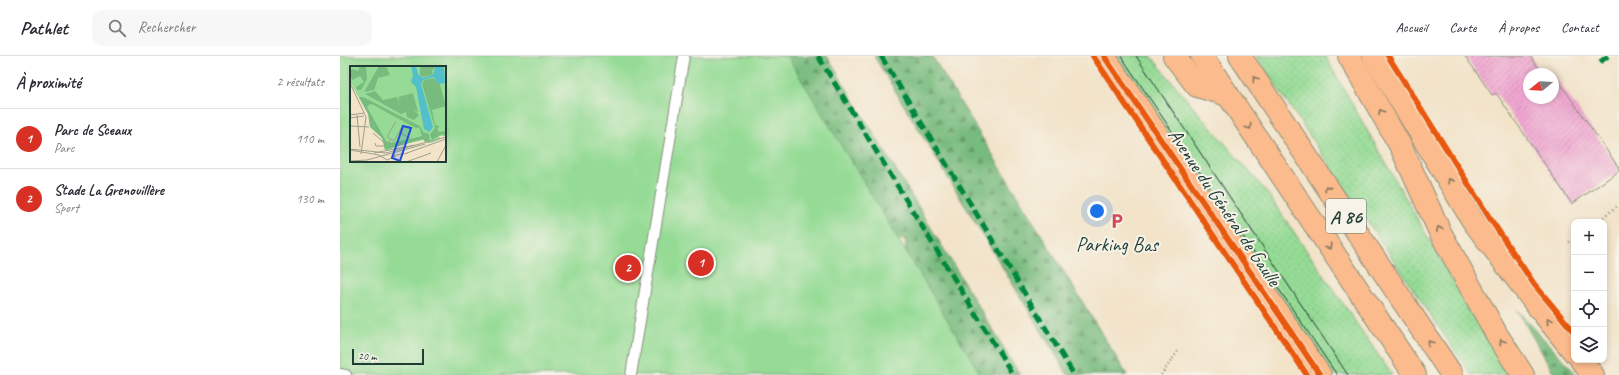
<!DOCTYPE html>
<html lang="fr">
<head>
<meta charset="utf-8">
<style>
	:root { --surface:#fff; --page:#f7f7f7; --text:#2b2b33; --muted:#7c7c81; --line:#e1e1e2; --accent:#d93025 }
	body { margin:0; font-family:Caveat,sans-serif; background:var(--page); color:var(--text) }
	.controls { position:absolute; right:12px; bottom:12px; display:grid; overflow:hidden; border-radius:8px; box-shadow:0 2px 6px #0003 }
	.controls button { width:36px; height:36px; display:grid; place-items:center; padding:0; border:0; border-bottom:1px solid var(--line); background:var(--surface); color:var(--text); font:20px sans-serif }
	.compass { position:absolute; left:1183px; top:12px; width:36px; height:36px; border-radius:50%; background:var(--surface); box-shadow:0 2px 6px #0003; rotate:252deg }
	.scale { position:absolute; left:12px; bottom:10px; width:72px; box-sizing:border-box; padding-left:4px; border:2px solid #1f3d34; border-top:0; font-size:11px; line-height:14px; white-space:nowrap; color:#1f3d34; -webkit-text-stroke:3px #f7f3e8; paint-order:stroke }
	.you { position:absolute; left:757px; top:155px; width:14px; height:14px; margin:-10px; border:3px solid #fff; border-radius:50%; background:#1a73e8; box-shadow:0 0 0 6px #1a73e833 }
	.badge { display:grid; place-items:center; width:26px; height:26px; border-radius:50%; background:var(--accent); color:#fff; font-size:13px; font-weight:700 }
	.pin { position:absolute; translate:-50% -50%; border:2px solid #fff; box-shadow:0 1px 4px #0006 }
	.list { margin:0; padding:0; list-style:none }
	h2 { display:flex; justify-content:space-between; align-items:center; height:52px; margin:0; padding:0 16px; font-size:17px }
	h2 small { font-size:13px; font-weight:400; color:var(--muted) }
	.list li { display:grid; grid-template-columns:26px 1fr auto; gap:12px; align-items:center; box-sizing:border-box; height:60px; padding:0 16px; border-top:1px solid var(--line) }
	.list b { display:block; font-size:15px; white-space:nowrap }
	.list p { margin:0; font-size:13px; white-space:nowrap; color:var(--muted) }
	.list em { font-size:13px; font-style:normal; color:var(--muted) }
	.icon { flex:none; width:22px; height:22px; fill:none; stroke:currentColor; stroke-width:2; stroke-linecap:round; stroke-linejoin:round }
	.map { position:relative; flex:none; width:1279px; height:319px; overflow:hidden }
	header { display:flex; align-items:center; gap:24px; box-sizing:border-box; height:56px; padding:0 20px; background:var(--surface); border-bottom:1px solid var(--line) }
	header strong { font-size:19px }
	nav { display:flex; gap:22px; margin-inline-start:auto; font-size:14px }
	.search { width:280px; height:36px; background:var(--page); display:flex; align-items:center; gap:10px; box-sizing:border-box; padding:0 14px; border-radius:12px; color:var(--muted); font-size:15px }
	main { display:flex }
	aside { flex:1; background:var(--surface) }
	.map>svg:first-child { display:block }
	.grass { fill:url(#grass-dots); stroke:#5a8c64 }
	.forest { fill:url(#forest-firs); stroke:#4c7c59 }
	.garden { fill:#95db95; stroke:#5a8c64; fill-rule:evenodd }
	.building { fill:url(#building-hatch) }
	.lines { fill:none; stroke-linecap:round; stroke-linejoin:round }
	.lane-casing { stroke:#88907e; stroke-width:12 }
	.primary-casing { stroke:#88907e; stroke-width:24 }
	.highway-casing { stroke:#88907e; stroke-width:24 }
	.path { stroke:#88907e; stroke-width:2.5; stroke-dasharray:1 3; stroke-linecap:butt }
	.lane { stroke:#fff; stroke-width:10 }
	.primary { stroke:#fbbb8c; stroke-width:22 }
	.highway { stroke:#fbbb8c; stroke-width:22 }
	.tram { stroke:#1f3d34; stroke-width:1 }
	.quiet { stroke:#00873e; stroke-width:5; stroke-dasharray:10 5; stroke-linecap:butt }
	.cycleway-casing { stroke:#f7f3e8; stroke-width:8 }
	.cycleway { stroke:#e8590c; stroke-width:6 }
	.oneway { stroke:#82765c }
	.labels { text-anchor:middle; stroke-width:4; stroke-linejoin:round; paint-order:stroke }
	.shield { fill:#f7f3e8; stroke:#60746a; stroke-width:1 }
	.shield-label { font-size:19px; font-weight:bold; fill:#1f3d34 }
	.street-label { font-size:20px; fill:#1f3d34; stroke:#f7f3e8 }
	.poi-label { font-size:20px; fill:#1f3d34; stroke:#f7f3e8 }
	.inset-road { fill:none; stroke:#9ea18d; stroke-width:1 }
	.view { fill:#1d4ed8; fill-opacity:0.15; stroke:#1d4ed8; stroke-width:2 }
	.inset-edge { fill:none; stroke:#1f3d34; stroke-width:2 }
</style>
</head>
<body>
<header>
<strong>Pathlet</strong>
<div class="search"><svg class="icon" aria-label="search" viewBox="0 0 24 24"><circle cx="10" cy="10" r="6"/><path d="M15 15l6 6"/></svg>Rechercher</div>
<nav><a>Accueil</a><a>Carte</a><a>À propos</a><a>Contact</a></nav>
</header>
<main>
<aside>
<h2>À proximité<small>2 résultats</small></h2>
<ul class="list">
<li><span class="badge">1</span><div><b>Parc de Sceaux</b><p>Parc</p></div><em>110 m</em></li>
<li><span class="badge">2</span><div><b>Stade La Grenouillère</b><p>Sport</p></div><em>130 m</em></li>
</ul>
</aside>
<div class="map">
<svg width="1279" height="319" viewBox="0 0 1279 319">
	<defs>
		<pattern id="grass-dots" width="8" height="8" patternUnits="userSpaceOnUse"><rect width="8" height="8" fill="#95db95"/><path d="M2 2h.1M6 6h.1" fill="none" stroke="#80bd81" stroke-width="1.8" stroke-linecap="round"/></pattern>
		<pattern id="forest-firs" width="22" height="20" patternUnits="userSpaceOnUse"><rect width="22" height="20" fill="#78bb7e"/><path d="M5 1l3.5 6h-7zM16 11l3.5 6h-7z" fill="#629968"/></pattern>
		<pattern id="building-hatch" width="6" height="6" patternUnits="userSpaceOnUse"><rect width="6" height="6" fill="#f1a7d1"/><path d="M-1 1l2-2M0 6l6-6M5 7l2-2" fill="none" stroke="#c389aa"/></pattern>
	</defs>
	<rect width="100%" height="100%" fill="#f7f3e8"/>
	<filter id="ink" filterUnits="userSpaceOnUse"><feTurbulence type="fractalNoise" baseFrequency=".025" numOctaves="2"/><feDisplacementMap in="SourceGraphic" scale="8" xChannelSelector="R" yChannelSelector="G"/><feConvolveMatrix kernelMatrix="1 2 1 2 8 2 1 2 1" color-interpolation-filters="sRGB"/></filter>
	<filter id="wash" filterUnits="userSpaceOnUse"><feTurbulence type="fractalNoise" baseFrequency=".012" numOctaves="4" result="noise"/><feDisplacementMap in="SourceGraphic" scale="16" xChannelSelector="R" yChannelSelector="G"/><feGaussianBlur stdDeviation="0.9" result="paint"/><feColorMatrix in="noise" values="0 0 0 0 0 0 0 0 0 0 0 0 0 0 0 0 0 1.4 0 .05"/><feComposite in="paint" operator="in"/></filter>
	<g filter="url(#wash)">
		<rect width="100%" height="100%" fill="#f2e3c9"/>
		<!-- grass -->
		<g class="grass">
			<polygon points="772,0 811,0 842,38 925,134 1052,319 986,319"/>
			<polygon points="916,0 985,0 1120,238 1173,319 1131,319"/>
		</g>
		<!-- forest -->
		<g class="forest">
			<polygon points="418,0 487,0 680,319 466,319 563,261 566,184 484,170"/>
			<polygon points="534,0 592,0 787,319 728,319"/>
			<polygon points="1177,254 1237,319 1215,319"/>
		</g>
		<!-- garden -->
		<path class="garden" d="M0 0H447L641 319H0ZM11 11H105V105H11Z"/>
		<g id="blocks">
			<!-- building -->
			<polygon class="building" points="1125,0 1190,0 1203,18 1189,18 1189,42 1213,42 1213,18 1211,18 1213,17 1279,112 1279,115 1232,148 1156,37 1152,39"/>
		</g>
	</g>
	<g filter="url(#ink)">
		<use href="#blocks" fill-opacity="0" stroke="#88907e" stroke-width="1"/>
		<g class="lines">
			<defs>
				<g id="lane">
					<polyline points="0,318 6,319"/>
					<polyline points="291,319 344,0"/>
				</g>
				<g id="primary">
					<polyline points="764,0 980,319"/>
					<polyline points="1034,0 1133,165 1195,247 1234,296"/>
					<polyline points="1241,304 1253,319"/>
				</g>
				<g id="highway">
					<polyline points="834,0 857,30 888,39"/>
					<polyline points="862,0 1075,319"/>
					<polyline points="900,0 1112,319"/>
					<polyline points="1009,0 1061,91 1100,176 1157,279 1183,319"/>
				</g>
			</defs>
			<!-- lane casing -->
			<use href="#lane" class="lane-casing"/>
			<!-- primary casing -->
			<use href="#primary" class="primary-casing"/>
			<!-- highway casing -->
			<use href="#highway" class="highway-casing"/>
			<!-- path -->
			<g class="path">
				<polyline points="1257,166 1279,149"/>
				<polyline points="1229,186 1234,183"/>
				<polyline points="821,319 838,295"/>
			</g>
			<!-- lane -->
			<use href="#lane" class="lane"/>
			<!-- primary -->
			<use href="#primary" class="primary"/>
			<!-- highway -->
			<use href="#highway" class="highway"/>
			<!-- tram -->
			<g class="tram">
				<polyline points="781,0 997,319"/>
				<polyline points="796,0 1008,319"/>
			</g>
			<!-- quiet -->
			<g class="quiet">
				<polyline points="478,0 673,319"/>
				<polyline points="541,0 734,319"/>
				<polyline points="1260,6 1268,0"/>
			</g>
			<defs>
				<g id="cycleway">
					<polyline points="753,0 967,319"/>
					<polyline points="764,0 980,319"/>
					<polyline points="1048,0 1149,161 1194,228 1234,276"/>
				</g>
			</defs>
			<!-- cycleway casing -->
			<use href="#cycleway" class="cycleway-casing"/>
			<!-- cycleway -->
			<use href="#cycleway" class="cycleway"/>
		</g>
		<!-- one-way arrows -->
		<defs><path id="oneway-chevron" d="M-2-3.5L2.5 0L-2 3.5" fill="none" stroke-width="1.6" stroke-linecap="round" stroke-linejoin="round"/></defs>
		<g class="oneway">
			<use href="#oneway-chevron" transform="translate(915 23) rotate(-124)"/>
			<use href="#oneway-chevron" transform="translate(1041 56) rotate(-119)"/>
			<use href="#oneway-chevron" transform="translate(909 71) rotate(56)"/>
			<use href="#oneway-chevron" transform="translate(1110 125) rotate(-121)"/>
			<use href="#oneway-chevron" transform="translate(987 132) rotate(-124)"/>
			<use href="#oneway-chevron" transform="translate(1099 173) rotate(-116)"/>
			<use href="#oneway-chevron" transform="translate(989 191) rotate(56)"/>
			<use href="#oneway-chevron" transform="translate(1209 265) rotate(-129)"/>
			<use href="#oneway-chevron" transform="translate(1162 286) rotate(-123)"/>
			<use href="#oneway-chevron" transform="translate(1090 287) rotate(-124)"/>
		</g>
	</g>
	<!-- icons -->
	<defs>
		<symbol id="parking-bare" viewBox="-9 -9 18 18"><path d="M-3.5-5.5H1a3.5 3.5 0 0 1 0 7H-1V5.5H-3.5ZM-1-3.4V-.6H.8a1.4 1.4 0 0 0 0-2.8Z" fill="#d1495b" stroke="#f7f3e8" stroke-width="2.5" paint-order="stroke"/></symbol>
	</defs>
	<g fill-rule="evenodd">
		<use href="#parking-bare" x="766" y="154" width="22" height="22"/>
	</g>
	<g class="labels">
		<!-- shield labels -->
		<rect class="shield" x="986" y="143" width="40" height="34" rx="3"/>
		<g class="shield-label">
			<text x="1006" y="167">A 86</text>
		</g>
		<!-- street labels -->
		<g class="street-label">
			<text transform="translate(885 151) rotate(56)" y="7">Avenue du Général de Gaulle</text>
		</g>
		<!-- poi labels -->
		<g class="poi-label">
			<text x="777" y="195">Parking Bas</text>
		</g>
	</g>
	<!-- overview -->
	<g transform="translate(10 10)">
		<rect width="96" height="96" fill="#f2e3c9"/>
		<path d="M0 0H96V70H89L90 72 82 75 94 72 81 77H75L80 75 73 74 42 81 43 84H35L34 76 0 16Z" fill="#95db95"/>
		<path d="M10 0 16 1 17 13 11 24H7L6 21 14 16 10 10 2 14 0 7 2 3 8 5ZM29 0H36L40 9 28 12 24 24 14 26ZM70 0H86L82 5 83 9 73 11 70 9ZM84 12 90 19 96 40 82 44 85 59 89 60 87 64 90 66 96 65V70L92 68 82 74 80 68 85 62 72 18 74 14ZM25 25 33 34 47 31 50 41 48 32 52 34 48 31 55 29 57 33 56 29 63 27 68 46 64 44 69 49 64 54 57 51 56 46 51 48 15 28ZM9 31H13L70 60 73 66 79 68 80 75 75 76 73 73 35 84 32 72 20 61 18 48ZM22 38 66 63 69 61 72 70 51 75 38 73 37 75 19 43Z" fill="#78bb7e" fill-rule="evenodd"/>
		<path d="M20 38 70 64 71 70 41 77 36 75 17 41Z" fill="#95db95"/>
		<path d="M61 0H66L68 8 73 12 83 9 85 1 91 0 94 2 95 17 88 18 84 11 73 14 71 18 83 61 79 66 74 63 66 21 61 16 63 9Z" fill="#52bfca"/>
		<path class="inset-road" d="M0 17 16 51 11 88M0 49 14 47M7 49 10 81M0 52 14 50M53 59 49 66 61 73M0 60 19 61M23 67 36 78M41 73 44 75 49 66M25 77 26 80H35M38 78 41 73 37 71 46 55M0 83 36 87 96 71M0 84 29 89 37 94 46 90M24 87 65 79M57 87 96 73M41 90 58 87M0 95 17 94 75 78M56 96 81 87M87 96 96 79"/>
		<path class="view" d="M53 60 61 62 50 95 42 92Z"/>
		<rect width="96" height="96" class="inset-edge"/>
	</g>
</svg>
<div class="controls">
<button>+</button>
<button>−</button>
<button><svg class="icon" aria-label="locate" viewBox="0 0 24 24"><circle cx="12" cy="12" r="6"/><path d="M12 2v4M12 18v4M2 12h4M18 12h4"/></svg></button>
<button><svg class="icon" aria-label="layers" viewBox="0 0 24 24"><path d="M12 4l9 5-9 5-9-5zM3 14l9 5 9-5"/></svg></button>
</div>
<svg class="compass" viewBox="-18 -18 36 36"><path d="M0-13l5 13h-10z" fill="#e53935"/><path d="M0 13l5-13h-10z" fill="#7c7c81"/></svg>
<div class="scale">20 m</div>
<div class="you"></div>
<div class="pin badge" style="left:361px;top:207px">1</div>
<div class="pin badge" style="left:288px;top:212px">2</div>
</div>
</main>
</body>
</html>
